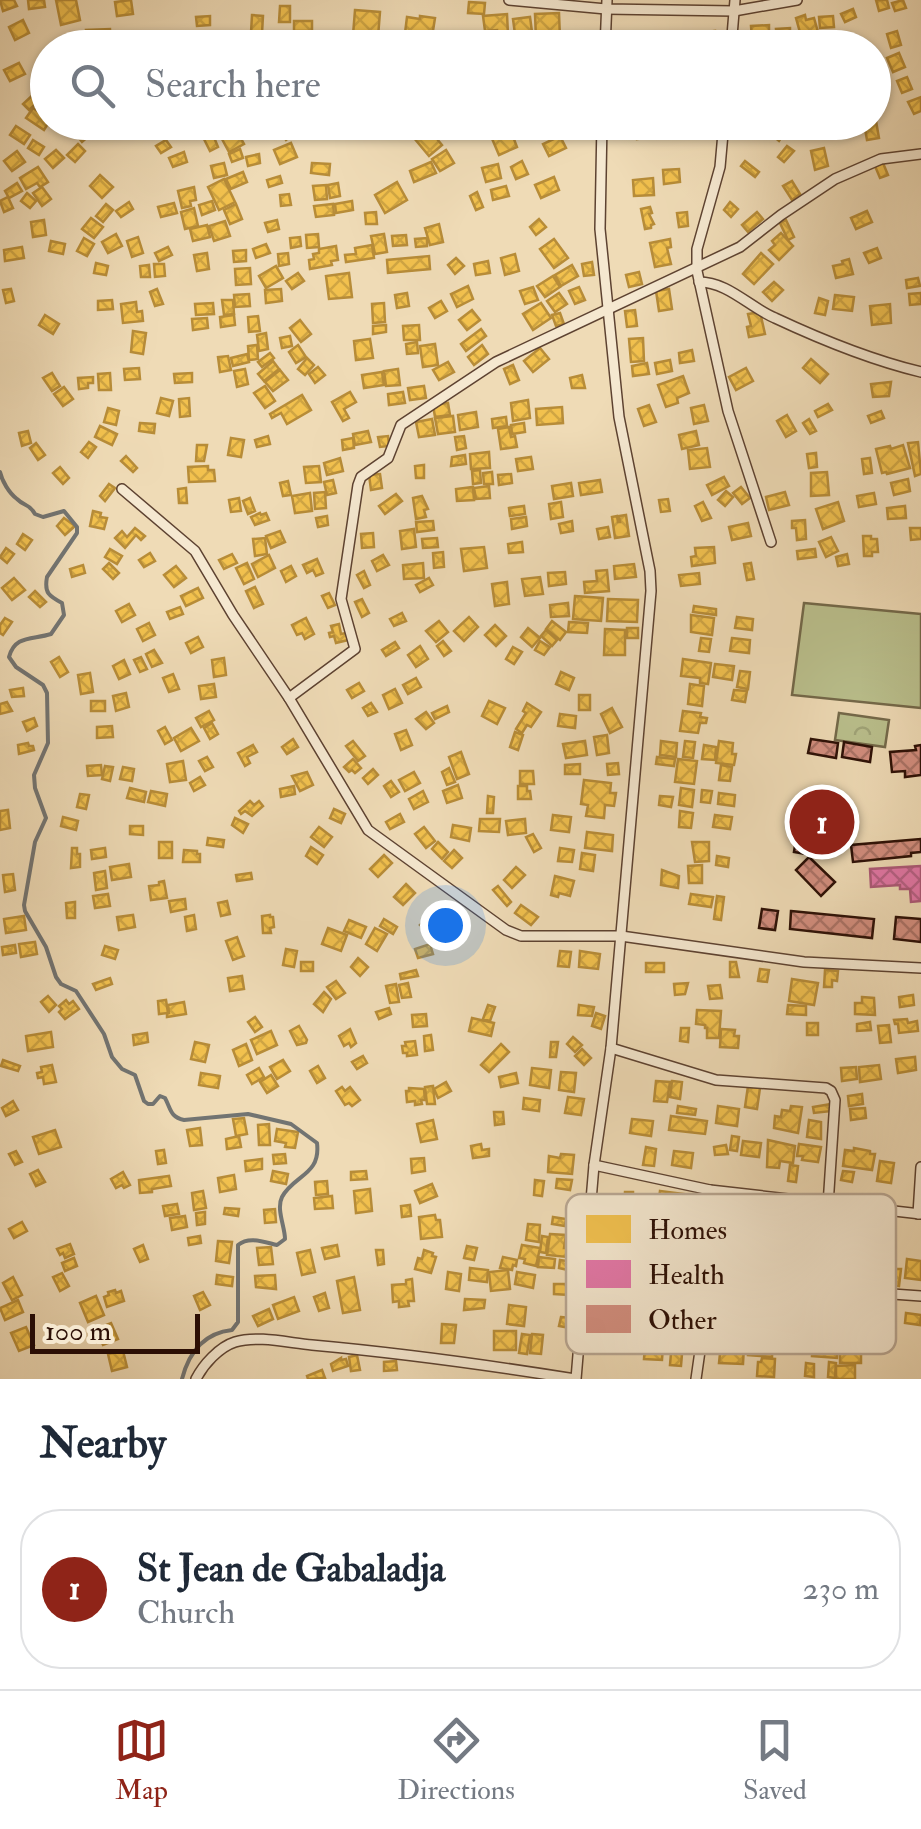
<!DOCTYPE html>
<html lang="en">
<head>
<meta charset="utf-8">
<style>
	:root { --surface:#fff; --page:#f2f2f3; --text:#1f2937; --muted:#747a83; --line:#e0e1e3; --accent:#8f2418 }
	body { margin:0; font-family:"IM FELL Double Pica",serif; background:var(--page); color:var(--text) }
	.scale { position:absolute; left:30px; bottom:25px; width:170px; box-sizing:border-box; padding-left:10px; border:5px solid #2c0f05; border-top:0; font-size:28px; line-height:35px; white-space:nowrap; color:#2c0f05; -webkit-text-stroke:8px #f5e8d0; paint-order:stroke }
	.you { position:absolute; left:445px; top:925px; width:35px; height:35px; margin:-25px; border:8px solid #fff; border-radius:50%; background:#1a73e8; box-shadow:0 0 0 15px #1a73e833 }
	.badge { display:grid; place-items:center; width:65px; height:65px; border-radius:50%; background:var(--accent); color:#fff; font-size:32px; font-weight:700 }
	.pin { position:absolute; translate:-50% -50%; border:5px solid #fff; box-shadow:0 2px 10px #0006 }
	.list { margin:0; padding:0; list-style:none }
	h2 { display:flex; justify-content:space-between; align-items:center; height:130px; margin:0; padding:0 40px; font-size:42px }
	h2 small { font-size:32px; font-weight:400; color:var(--muted) }
	.list li { display:grid; grid-template-columns:65px 1fr auto; gap:30px; align-items:center; box-sizing:border-box; height:160px; margin:0 20px 20px; padding:0 20px; border:2px solid var(--line); border-radius:40px }
	.list b { display:block; font-size:38px; white-space:nowrap }
	.list p { margin:0; font-size:32px; white-space:nowrap; color:var(--muted) }
	.list em { font-size:32px; font-style:normal; color:var(--muted) }
	.icon { flex:none; width:55px; height:55px; fill:none; stroke:currentColor; stroke-width:2; stroke-linecap:round; stroke-linejoin:round }
	.map { position:relative; flex:none; width:921px; height:1379px; overflow:hidden }
	.search { position:absolute; background:var(--surface); box-shadow:0 2px 8px #0004; left:30px; right:30px; top:30px; height:110px; display:flex; align-items:center; gap:25px; box-sizing:border-box; padding:0 35px; border-radius:55px; color:var(--muted); font-size:38px }
	.sheet { height:310px; background:var(--surface) }
	nav { display:flex; justify-content:space-around; align-items:center; box-sizing:border-box; height:140px; border-top:2px solid var(--line); background:var(--surface); font-size:28px; color:var(--muted) }
	nav a { display:grid; justify-items:center; gap:5px }
	nav .on { color:var(--accent) }
	.map>svg:first-child { display:block }
	.park { fill:url(#park-crowns); stroke:#736849; stroke-width:2.5 }
	.pitch { fill:#bac08d; stroke:#736849; stroke-width:2.5 }
	.homes { fill:url(#homes-cross-hatch); stroke:#b78c38; stroke-width:2.5 }
	.health { fill:url(#health-cross-hatch); stroke:#ac5877; stroke-width:2.5 }
	.lines { fill:none; stroke-linecap:round; stroke-linejoin:round }
	.stream { stroke:#727472; stroke-width:4 }
	.building { fill:url(#building-cross-hatch); stroke:#2c0f05; stroke-width:2.5 }
	.street-casing { stroke:#5d4231; stroke-width:12 }
	.street { stroke:#f5e8d0; stroke-width:9 }
	.key { fill:#f5e8d0; stroke:#b9a793; stroke-width:2.5 }
	.key-label { font-size:28px; fill:#2c0f05 }
</style>
</head>
<body>
<div class="map">
<svg width="921" height="1379" viewBox="0 0 921 1379">
	<defs>
		<pattern id="park-crowns" width="20" height="18" patternUnits="userSpaceOnUse" patternTransform="scale(2.5)"><rect width="20" height="18" fill="#bac08d"/><path d="M2 6a3 3 0 1 1 6 0M12 15a3 3 0 1 1 6 0" fill="none" stroke="#a0a478"/></pattern>
		<pattern id="homes-cross-hatch" width="8" height="8" patternUnits="userSpaceOnUse" patternTransform="scale(2.5)"><rect width="8" height="8" fill="#f2c14e"/><path d="M0 0l8 8M0 8l8-8" fill="none" stroke="#d0a543"/></pattern>
		<pattern id="health-cross-hatch" width="8" height="8" patternUnits="userSpaceOnUse" patternTransform="scale(2.5)"><rect width="8" height="8" fill="#e377a8"/><path d="M0 0l8 8M0 8l8-8" fill="none" stroke="#b86087"/></pattern>
		<pattern id="building-cross-hatch" width="8" height="8" patternUnits="userSpaceOnUse" patternTransform="scale(2.5)"><rect width="8" height="8" fill="#d38e7f"/><path d="M0 0l8 8M0 8l8-8" fill="none" stroke="#ab7266"/></pattern>
	</defs>
	<rect width="100%" height="100%" fill="#efdbb6"/>
	<filter id="stains"><feTurbulence type="fractalNoise" baseFrequency=".002" numOctaves="4"/><feColorMatrix values="0 0 0 0 .2 0 0 0 0 .09 0 0 0 0 .02 0 0 0 .5 -.17"/></filter>
	<radialGradient id="worn" r=".72"><stop offset=".6" stop-color="#630" stop-opacity="0"/><stop offset="1" stop-color="#630" stop-opacity=".3"/></radialGradient>
	<!-- park -->
	<polygon class="park" points="839,713 889,720 885,747 835,740"/>
	<!-- pitch -->
	<polygon class="pitch" points="804,603 921,614 921,708 792,695"/>
	<!-- homes -->
	<g class="homes">
		<polygon points="0,0 14,0 17,6 3,11"/>
		<polygon points="28,0 44,0 45,7 29,9"/>
		<polygon points="56,0 76,0 80,20 61,25"/>
		<polygon points="131,0 133,14 117,16 115,2"/>
		<polygon points="876,0 887,0 889,8 879,11"/>
		<polygon points="903,0 906,8 895,11 892,3"/>
		<polygon points="469,2 485,3 484,14 468,13"/>
		<polygon points="280,6 290,6 290,22 279,22"/>
		<polygon points="853,9 856,17 845,22 841,14"/>
		<polygon points="355,10 380,12 378,37 353,35"/>
		<polygon points="559,13 560,38 536,39 535,14"/>
		<polygon points="507,14 508,34 497,35 497,30 485,31 483,16"/>
		<polygon points="252,15 263,16 262,33 251,33"/>
		<polygon points="805,15 806,20 814,18 818,32 801,36 796,18"/>
		<polygon points="210,16 210,25 197,26 196,17"/>
		<polygon points="420,16 435,18 432,37 405,33 407,17 420,19"/>
		<polygon points="833,16 834,27 820,28 819,17"/>
		<polygon points="530,17 532,32 515,34 513,19"/>
		<polygon points="23,20 29,33 15,40 9,27"/>
		<rect x="294" y="21" width="18" height="10"/>
		<polygon points="769,25 769,38 752,39 751,26"/>
		<polygon points="790,28 790,36 777,38 776,29"/>
		<polygon points="110,29 111,45 87,46 86,30"/>
		<polygon points="715,31 716,45 707,46 706,32"/>
		<polygon points="897,31 901,45 891,48 887,34"/>
		<polygon points="659,32 662,48 650,48 648,34"/>
		<polygon points="227,33 244,33 244,43 228,43"/>
		<polygon points="163,34 177,36 176,46 162,44"/>
		<polygon points="852,35 858,42 852,48 849,48 844,42"/>
		<polygon points="693,36 694,48 675,48 675,37"/>
		<rect x="247" y="39" width="13" height="9"/>
		<polygon points="484,39 507,42 506,48 483,48"/>
		<rect x="748" y="41" width="15" height="7"/>
		<polygon points="899,53 905,67 893,72 887,58"/>
		<polygon points="19,63 25,74 10,81 4,70"/>
		<polygon points="907,77 912,89 902,93 897,81"/>
		<polygon points="47,82 48,93 29,110 23,104"/>
		<polygon points="921,97 921,111 914,114 908,102"/>
		<polygon points="33,108 48,118 49,122 44,130 26,118"/>
		<polygon points="874,121 876,121 879,138 867,140 864,123"/>
		<polygon points="250,122 274,122 276,126 258,138 248,124"/>
		<polygon points="486,122 494,122 496,127 482,132 479,125"/>
		<polygon points="635,122 649,122 651,137 637,139"/>
		<polygon points="85,124 92,133 82,142 75,133"/>
		<polygon points="291,124 297,131 286,140 280,132"/>
		<polygon points="16,126 30,135 24,144 10,135"/>
		<polygon points="509,126 517,147 499,155 490,134"/>
		<polygon points="772,126 783,135 779,141 767,131"/>
		<polygon points="428,128 442,145 429,156 414,138"/>
		<polygon points="237,131 244,144 229,152 222,139"/>
		<polygon points="213,135 218,147 210,151 204,139"/>
		<polygon points="560,136 566,148 549,156 543,144"/>
		<polygon points="33,140 44,147 39,155 28,148"/>
		<polygon points="166,140 171,147 161,153 156,146"/>
		<polygon points="291,143 297,157 280,164 274,150"/>
		<polygon points="78,144 85,151 75,162 67,155"/>
		<polygon points="787,146 794,151 784,162 778,157"/>
		<polygon points="824,148 828,166 815,170 811,151"/>
		<polygon points="240,149 243,158 232,162 229,154"/>
		<polygon points="56,150 64,158 53,168 45,159"/>
		<polygon points="446,150 454,163 440,171 432,159"/>
		<polygon points="17,151 25,162 12,171 4,161"/>
		<polygon points="184,152 187,162 173,167 169,158"/>
		<polygon points="259,154 260,163 248,166 246,157"/>
		<polygon points="522,161 528,174 516,179 511,167"/>
		<polygon points="745,161 759,172 755,177 741,166"/>
		<polygon points="431,162 436,173 414,182 410,171"/>
		<polygon points="224,163 227,175 214,178 211,166"/>
		<polygon points="312,163 330,164 329,175 311,173"/>
		<polygon points="883,163 888,175 880,178 875,166"/>
		<polygon points="498,164 501,178 486,182 482,168"/>
		<polygon points="38,167 48,182 40,187 37,183 26,189 20,178"/>
		<polygon points="679,169 680,182 664,184 663,170"/>
		<polygon points="243,172 247,182 231,189 226,179"/>
		<polygon points="100,175 113,187 102,198 90,186"/>
		<polygon points="280,176 282,183 269,187 267,180"/>
		<polygon points="554,177 559,190 541,198 535,185"/>
		<polygon points="653,178 654,195 634,196 633,180"/>
		<polygon points="224,179 235,202 219,210 208,187"/>
		<polygon points="792,181 800,194 792,200 783,186"/>
		<polygon points="397,182 407,200 385,213 375,195"/>
		<polygon points="17,183 22,191 9,198 5,191"/>
		<polygon points="338,183 340,196 330,198 328,185"/>
		<polygon points="326,185 327,199 315,200 313,186"/>
		<polygon points="506,186 509,196 493,200 491,190"/>
		<polygon points="42,187 51,199 42,206 33,193"/>
		<polygon points="194,187 196,200 190,201 191,206 182,208 178,191"/>
		<polygon points="477,192 483,207 476,210 470,196"/>
		<polygon points="27,193 36,201 30,208 21,201"/>
		<polygon points="289,194 291,205 281,206 280,195"/>
		<polygon points="8,197 13,208 4,212 0,201"/>
		<polygon points="212,201 215,210 202,215 199,205"/>
		<polygon points="352,201 353,210 336,213 335,204"/>
		<polygon points="129,202 133,209 121,217 116,211"/>
		<polygon points="730,202 738,209 731,217 724,210"/>
		<polygon points="174,203 177,213 161,217 158,207"/>
		<polygon points="106,204 113,210 103,222 96,216"/>
		<polygon points="236,204 242,219 230,224 224,210"/>
		<polygon points="333,204 334,215 316,217 314,206"/>
		<polygon points="650,207 652,213 649,214 654,224 651,225 651,228 645,229 641,209"/>
		<polygon points="194,208 198,226 185,229 181,212"/>
		<polygon points="867,211 872,222 856,229 851,218"/>
		<polygon points="376,212 377,224 366,224 365,213"/>
		<polygon points="687,212 688,226 679,227 677,213"/>
		<polygon points="757,212 763,219 748,232 742,225"/>
		<polygon points="91,218 103,227 94,238 82,229"/>
		<polygon points="539,219 546,227 536,235 530,227"/>
		<polygon points="44,220 46,235 33,237 31,222"/>
		<polygon points="277,220 279,229 268,232 265,223"/>
		<polygon points="786,220 794,237 788,240 780,223"/>
		<polygon points="225,221 230,236 214,241 209,226"/>
		<polygon points="439,224 443,242 430,245 425,228"/>
		<polygon points="207,225 210,237 193,241 190,229"/>
		<polygon points="781,233 793,246 779,260 769,250 775,245 772,241"/>
		<polygon points="116,234 122,246 108,253 102,242"/>
		<polygon points="318,234 319,247 307,248 306,235"/>
		<polygon points="384,234 387,252 375,254 371,236"/>
		<polygon points="406,235 407,245 393,246 392,236"/>
		<polygon points="138,237 143,253 132,257 127,241"/>
		<polygon points="300,237 301,246 291,248 290,238"/>
		<polygon points="84,238 94,244 87,256 77,251"/>
		<polygon points="427,238 427,246 416,247 415,239"/>
		<polygon points="554,239 568,258 554,268 540,249"/>
		<polygon points="670,239 671,247 667,248 671,264 655,267 650,243"/>
		<polygon points="51,241 65,244 63,254 49,251"/>
		<polygon points="266,244 270,253 256,258 253,249"/>
		<polygon points="372,245 374,258 346,262 345,255 356,254 355,248"/>
		<polygon points="336,246 338,260 331,261 332,265 310,269 309,260 314,259 313,254 319,253 319,249"/>
		<polygon points="22,247 24,258 5,261 4,250"/>
		<polygon points="168,247 172,255 159,261 155,253"/>
		<polygon points="877,248 881,258 869,263 864,253"/>
		<polygon points="246,250 246,261 234,262 233,251"/>
		<polygon points="207,253 209,269 197,271 194,255"/>
		<polygon points="288,253 289,264 279,266 278,254"/>
		<polygon points="761,253 773,264 754,284 743,274"/>
		<polygon points="515,254 519,271 505,275 501,258"/>
		<polygon points="429,256 430,269 388,273 387,260"/>
		<polygon points="456,258 464,266 455,274 448,265"/>
		<polygon points="849,259 853,274 836,278 833,266 843,264 842,261"/>
		<polygon points="488,261 490,273 476,275 474,264"/>
		<polygon points="592,262 594,275 584,276 582,264"/>
		<polygon points="96,263 108,266 106,275 94,273"/>
		<polygon points="154,264 164,264 165,276 155,277"/>
		<polygon points="149,265 150,277 141,277 140,266"/>
		<polygon points="572,265 578,276 561,286 555,275"/>
		<polygon points="276,266 283,278 266,288 259,276"/>
		<polygon points="250,268 251,284 236,285 235,269"/>
		<polygon points="639,272 642,284 629,287 626,275"/>
		<polygon points="298,273 304,281 292,289 286,281"/>
		<polygon points="349,273 352,297 329,299 326,276"/>
		<polygon points="553,276 560,287 545,297 537,286"/>
		<polygon points="918,278 920,286 907,288 906,280"/>
		<polygon points="774,282 783,290 772,301 763,292"/>
		<polygon points="468,286 473,299 457,307 451,294"/>
		<polygon points="533,287 538,300 525,304 520,291"/>
		<polygon points="579,287 585,300 575,304 569,291"/>
		<polygon points="11,289 14,301 6,303 3,290"/>
		<polygon points="157,289 163,304 155,306 150,292"/>
		<polygon points="281,289 282,301 266,303 265,290"/>
		<polygon points="669,289 672,309 659,311 656,291"/>
		<polygon points="407,293 409,306 397,308 395,295"/>
		<polygon points="559,293 567,304 555,312 547,301"/>
		<polygon points="921,293 921,304 910,305 909,294"/>
		<polygon points="249,294 250,306 235,307 234,295"/>
		<polygon points="835,295 854,297 852,311 833,309"/>
		<polygon points="819,298 828,301 825,315 815,313"/>
		<polygon points="112,300 113,309 98,310 98,301"/>
		<polygon points="222,300 233,300 234,314 224,315"/>
		<polygon points="441,301 447,311 435,318 429,308"/>
		<polygon points="136,302 137,312 142,311 143,321 123,323 121,304"/>
		<polygon points="213,303 214,314 196,315 195,304"/>
		<polygon points="384,303 385,322 373,323 372,304"/>
		<polygon points="541,303 551,318 533,330 523,314"/>
		<polygon points="890,304 891,323 872,325 870,306"/>
		<polygon points="472,310 480,320 467,330 459,320"/>
		<polygon points="635,310 637,326 627,327 625,311"/>
		<polygon points="760,312 765,334 749,337 747,327 751,326 748,314"/>
		<polygon points="560,313 564,324 556,326 552,315"/>
		<polygon points="45,315 59,324 53,334 39,325"/>
		<polygon points="234,315 235,325 221,327 220,317"/>
		<polygon points="258,316 260,331 249,332 248,317"/>
		<polygon points="207,318 208,328 193,330 192,319"/>
		<polygon points="300,320 311,334 301,342 290,328"/>
		<polygon points="386,325 386,332 373,334 373,326"/>
		<polygon points="419,325 420,340 404,340 403,326"/>
		<polygon points="481,329 486,336 466,351 461,344"/>
		<polygon points="133,331 146,333 143,354 131,352"/>
		<polygon points="266,333 268,349 259,351 257,335"/>
		<polygon points="290,336 292,346 282,348 280,338"/>
		<polygon points="643,338 644,361 631,362 629,339"/>
		<polygon points="370,339 373,358 356,360 354,341"/>
		<polygon points="417,342 418,353 407,354 406,344"/>
		<polygon points="435,344 438,365 423,367 420,346"/>
		<polygon points="257,345 258,359 249,360 248,346"/>
		<polygon points="298,345 306,357 296,363 289,352"/>
		<polygon points="482,345 488,354 474,365 468,357"/>
		<polygon points="540,348 549,359 533,372 524,361"/>
		<polygon points="692,350 694,361 680,363 679,353"/>
		<polygon points="270,353 274,358 262,367 258,362"/>
		<polygon points="247,354 249,362 233,366 231,358"/>
		<polygon points="228,356 231,370 220,372 218,357"/>
		<polygon points="307,358 314,365 305,375 298,369"/>
		<polygon points="811,359 828,374 820,383 803,368"/>
		<polygon points="670,360 672,371 657,374 655,363"/>
		<polygon points="273,361 279,369 264,381 258,374"/>
		<polygon points="448,362 454,372 439,380 433,370"/>
		<polygon points="647,363 649,374 633,376 632,366"/>
		<polygon points="513,365 519,380 510,384 504,369"/>
		<polygon points="318,367 325,375 315,383 309,374"/>
		<polygon points="139,368 140,379 125,380 124,369"/>
		<polygon points="746,368 753,381 736,390 729,377"/>
		<polygon points="245,369 248,384 237,387 234,371"/>
		<polygon points="398,369 400,385 386,386 384,371"/>
		<polygon points="280,370 288,380 273,391 265,382"/>
		<polygon points="382,372 384,385 364,388 362,375"/>
		<polygon points="52,373 60,386 52,391 43,378"/>
		<polygon points="110,373 111,390 99,390 98,374"/>
		<polygon points="192,373 192,382 175,383 174,374"/>
		<polygon points="582,375 585,388 572,388 570,378"/>
		<polygon points="683,376 689,393 677,398 678,403 666,407 658,385"/>
		<polygon points="93,377 93,383 88,383 88,388 79,389 78,378"/>
		<polygon points="891,382 889,396 873,397 871,384"/>
		<polygon points="265,386 275,401 265,408 254,393"/>
		<polygon points="424,386 426,398 410,400 408,388"/>
		<polygon points="64,387 73,399 63,406 54,394"/>
		<polygon points="350,392 356,402 344,409 349,418 343,421 332,402"/>
		<polygon points="403,392 405,403 389,405 388,394"/>
		<polygon points="302,395 311,410 287,424 281,413 272,418 270,414"/>
		<polygon points="161,398 173,401 169,416 157,413"/>
		<polygon points="189,398 190,416 180,417 179,399"/>
		<polygon points="528,400 530,418 513,421 511,403"/>
		<polygon points="448,403 450,415 435,417 433,405"/>
		<polygon points="828,404 832,410 818,417 815,411"/>
		<polygon points="649,405 656,422 644,426 638,409"/>
		<polygon points="704,405 708,421 694,424 691,408"/>
		<polygon points="562,407 563,423 537,425 536,409"/>
		<polygon points="108,408 119,411 116,425 104,422"/>
		<polygon points="881,411 884,418 871,423 868,416"/>
		<polygon points="476,412 478,427 460,430 458,415"/>
		<polygon points="787,415 796,431 786,437 777,421"/>
		<polygon points="453,416 455,432 438,434 435,418"/>
		<polygon points="506,417 507,426 493,428 492,419"/>
		<polygon points="432,419 435,435 419,437 416,422"/>
		<polygon points="809,419 816,431 810,434 803,423"/>
		<polygon points="140,423 155,424 154,433 139,431"/>
		<polygon points="524,423 525,432 512,434 511,425"/>
		<polygon points="100,426 117,434 112,445 95,437"/>
		<polygon points="509,427 511,437 515,436 517,447 501,449 498,429"/>
		<polygon points="28,431 31,443 22,446 19,433"/>
		<polygon points="368,431 371,442 355,445 353,434"/>
		<polygon points="696,431 699,445 682,449 679,435"/>
		<polygon points="268,436 270,444 257,447 255,440"/>
		<polygon points="388,436 389,446 380,447 378,437"/>
		<polygon points="464,436 466,448 457,450 455,437"/>
		<polygon points="231,438 244,440 241,457 228,455"/>
		<polygon points="353,438 354,448 343,450 342,440"/>
		<polygon points="89,442 96,447 88,458 81,452"/>
		<polygon points="918,442 921,474 915,476 908,443"/>
		<polygon points="36,443 45,455 38,460 30,448"/>
		<polygon points="197,445 207,445 204,461 196,461"/>
		<polygon points="903,445 910,468 887,474 886,472 882,473 876,449 890,446 891,449"/>
		<polygon points="707,448 710,467 690,469 688,450"/>
		<polygon points="489,452 490,468 471,469 470,454"/>
		<polygon points="816,453 817,467 809,468 807,454"/>
		<polygon points="465,455 466,464 451,466 452,457"/>
		<polygon points="126,456 137,468 133,472 121,461"/>
		<polygon points="531,457 533,469 518,471 516,459"/>
		<polygon points="340,458 343,471 327,475 324,463"/>
		<polygon points="870,458 872,473 864,474 862,459"/>
		<polygon points="424,465 424,478 416,478 415,466"/>
		<polygon points="208,466 208,470 214,470 215,481 189,482 188,467"/>
		<polygon points="319,466 321,482 306,483 304,467"/>
		<polygon points="60,467 69,478 63,484 53,473"/>
		<polygon points="480,470 481,483 473,484 472,471"/>
		<polygon points="492,472 493,484 484,484 483,473"/>
		<polygon points="827,472 829,495 811,496 811,473"/>
		<polygon points="380,474 382,488 371,490 369,475"/>
		<polygon points="511,474 512,483 499,485 498,475"/>
		<polygon points="724,477 729,486 712,495 707,485"/>
		<polygon points="908,479 910,491 894,495 891,483"/>
		<polygon points="333,480 336,493 327,495 324,482"/>
		<polygon points="600,480 602,492 581,495 579,483"/>
		<polygon points="288,481 291,495 283,496 280,483"/>
		<polygon points="571,483 573,496 554,499 552,486"/>
		<polygon points="109,484 115,488 105,501 100,496"/>
		<polygon points="489,486 490,498 476,499 474,488"/>
		<polygon points="473,487 474,500 457,501 456,489"/>
		<polygon points="741,487 750,498 742,504 733,493"/>
		<polygon points="186,488 187,503 179,503 178,489"/>
		<polygon points="726,491 733,497 725,506 718,500"/>
		<polygon points="325,492 326,508 315,509 314,493"/>
		<polygon points="785,492 789,505 769,510 766,497"/>
		<polygon points="310,493 312,511 295,513 292,496"/>
		<polygon points="874,493 876,504 859,507 857,496"/>
		<polygon points="396,494 402,501 385,514 379,506"/>
		<polygon points="422,496 428,509 424,510 426,517 416,519 413,498"/>
		<polygon points="239,498 241,511 231,512 229,500"/>
		<polygon points="250,498 255,511 248,514 243,501"/>
		<polygon points="668,499 670,511 661,512 659,500"/>
		<polygon points="561,502 563,517 551,519 549,504"/>
		<polygon points="703,502 711,518 702,521 695,506"/>
		<polygon points="838,502 844,521 823,529 816,509"/>
		<polygon points="524,506 525,514 510,516 509,508"/>
		<polygon points="905,506 906,518 888,519 887,508"/>
		<polygon points="93,511 101,513 100,517 107,518 104,529 90,526"/>
		<polygon points="260,513 261,515 266,513 269,520 255,525 251,517"/>
		<polygon points="626,515 629,536 615,538 612,517 617,516 618,522 620,522 619,516"/>
		<polygon points="327,516 328,525 318,527 316,518"/>
		<polygon points="526,517 527,526 512,529 511,519"/>
		<polygon points="64,518 75,526 65,535 57,526"/>
		<polygon points="805,520 806,539 797,540 796,528 792,528 792,521"/>
		<polygon points="433,521 434,530 417,532 416,522"/>
		<polygon points="572,521 573,531 561,533 559,524"/>
		<polygon points="748,523 751,536 732,540 729,527"/>
		<polygon points="608,527 610,537 599,539 597,529"/>
		<polygon points="135,528 145,536 141,540 136,535 125,548 115,538 122,531 127,537"/>
		<polygon points="910,528 921,528 921,539 911,540"/>
		<polygon points="414,529 416,547 402,549 400,531"/>
		<polygon points="280,531 285,542 271,548 266,536"/>
		<polygon points="373,533 374,547 362,548 361,534"/>
		<polygon points="23,534 32,540 25,550 17,544"/>
		<polygon points="863,536 871,536 871,539 877,539 878,552 872,552 872,556 864,556"/>
		<polygon points="831,537 838,551 826,557 819,542"/>
		<polygon points="265,538 267,554 255,556 253,539"/>
		<polygon points="437,538 438,547 423,548 422,539"/>
		<polygon points="522,542 523,552 509,553 508,544"/>
		<polygon points="484,547 487,568 464,571 461,549"/>
		<polygon points="714,547 715,563 692,566 691,557 696,556 695,548"/>
		<polygon points="6,548 14,554 7,563 0,557"/>
		<polygon points="110,549 122,556 117,564 105,557"/>
		<polygon points="815,549 816,557 798,559 797,551"/>
		<polygon points="443,552 444,567 434,568 433,553"/>
		<polygon points="150,553 155,561 144,567 139,560"/>
		<polygon points="232,554 237,563 224,569 219,560"/>
		<polygon points="847,554 849,564 838,566 836,557"/>
		<polygon points="269,555 275,568 258,577 252,564"/>
		<polygon points="383,555 389,565 377,571 372,561"/>
		<polygon points="317,559 323,573 316,576 313,570 307,573 303,565"/>
		<polygon points="109,563 119,573 113,579 103,569"/>
		<polygon points="247,563 254,579 244,584 236,568"/>
		<polygon points="423,563 424,578 404,579 403,565"/>
		<polygon points="751,563 754,579 747,580 744,564"/>
		<polygon points="634,564 636,577 615,579 614,566"/>
		<polygon points="83,565 85,573 72,577 70,569"/>
		<polygon points="176,566 186,578 174,587 164,575"/>
		<polygon points="291,566 296,576 286,582 281,571"/>
		<polygon points="607,570 609,591 585,593 584,582 597,581 596,571"/>
		<polygon points="364,571 370,585 364,588 357,575"/>
		<polygon points="565,572 566,584 549,586 548,573"/>
		<polygon points="699,573 700,584 681,586 679,575"/>
		<polygon points="540,577 543,594 525,596 522,579"/>
		<polygon points="14,578 25,590 12,600 2,588"/>
		<polygon points="429,578 433,585 420,592 416,585"/>
		<polygon points="507,582 509,604 495,606 492,584"/>
		<polygon points="255,587 263,604 254,608 246,591"/>
		<polygon points="198,588 203,598 186,606 181,596"/>
		<polygon points="35,591 46,602 40,607 29,597"/>
		<polygon points="329,593 335,605 328,608 322,596"/>
		<polygon points="575,596 603,598 601,621 573,619"/>
		<polygon points="362,599 369,613 362,617 355,602"/>
		<polygon points="608,599 638,600 637,622 607,621"/>
		<polygon points="568,603 569,616 551,617 550,605"/>
		<polygon points="129,604 135,615 122,622 116,611"/>
		<polygon points="694,606 716,609 716,615 693,612"/>
		<polygon points="180,607 183,614 170,619 167,612"/>
		<polygon points="402,613 406,621 394,626 390,619"/>
		<polygon points="691,615 714,618 712,635 691,632"/>
		<polygon points="469,617 478,627 464,641 454,631"/>
		<polygon points="737,617 753,619 752,630 735,628"/>
		<polygon points="5,618 12,622 3,635 0,633 0,625"/>
		<polygon points="306,618 314,634 305,639 302,633 297,635 292,625"/>
		<polygon points="439,621 448,632 436,642 426,631"/>
		<polygon points="552,621 566,632 560,640 546,629"/>
		<polygon points="569,622 588,623 587,633 568,632"/>
		<polygon points="149,623 155,635 143,641 137,629"/>
		<polygon points="339,624 341,634 346,633 348,640 336,643 334,636 330,637 329,633 333,632 331,626"/>
		<polygon points="495,625 506,636 496,646 485,635"/>
		<polygon points="528,628 540,638 532,647 521,637"/>
		<rect x="627" y="628" width="11" height="10"/>
		<polygon points="605,629 625,630 625,655 604,655"/>
		<polygon points="546,630 557,640 552,646 541,636"/>
		<polygon points="198,637 203,647 191,653 186,643"/>
		<polygon points="701,638 711,639 709,652 699,651"/>
		<polygon points="732,638 750,640 749,653 730,651"/>
		<polygon points="443,641 451,651 444,656 437,646"/>
		<polygon points="540,641 550,647 544,655 535,650"/>
		<polygon points="395,642 399,648 386,656 382,650"/>
		<polygon points="420,646 428,659 416,667 408,655"/>
		<polygon points="513,647 522,652 514,664 506,659"/>
		<polygon points="154,650 162,663 152,667 146,654"/>
		<polygon points="59,657 68,672 60,677 51,662"/>
		<polygon points="141,657 147,669 140,672 134,660"/>
		<polygon points="224,658 226,675 214,677 212,660"/>
		<polygon points="683,659 711,663 708,684 700,683 700,678 681,676"/>
		<polygon points="124,660 130,674 119,679 113,666"/>
		<polygon points="715,664 734,666 732,680 713,677"/>
		<polygon points="740,671 750,672 748,689 737,687"/>
		<polygon points="561,672 574,678 569,690 556,684"/>
		<polygon points="90,673 93,692 81,694 78,675"/>
		<polygon points="173,674 179,689 169,692 163,678"/>
		<polygon points="416,678 421,687 408,694 403,685"/>
		<polygon points="359,683 364,691 352,698 347,690"/>
		<polygon points="214,684 216,697 201,699 199,686"/>
		<polygon points="690,684 704,686 702,706 688,704"/>
		<polygon points="23,688 24,696 12,697 10,690"/>
		<polygon points="395,689 402,703 389,709 383,695"/>
		<polygon points="734,690 747,691 745,702 732,700"/>
		<polygon points="126,693 129,707 116,711 113,696"/>
		<rect x="579" y="695" width="11" height="15"/>
		<rect x="91" y="701" width="14" height="10"/>
		<polygon points="489,701 505,708 497,724 482,716"/>
		<polygon points="7,702 12,711 0,714 0,704"/>
		<polygon points="371,703 377,712 368,716 363,708"/>
		<polygon points="527,703 541,712 531,727 527,725 522,733 516,729 526,713 523,711"/>
		<polygon points="447,706 449,712 435,719 432,713"/>
		<polygon points="612,708 622,727 610,733 601,714"/>
		<polygon points="209,711 214,720 201,727 196,718"/>
		<polygon points="683,711 701,713 700,717 707,718 706,723 700,723 698,733 680,731"/>
		<polygon points="426,712 434,723 426,729 416,719"/>
		<polygon points="560,714 576,716 575,728 558,726"/>
		<polygon points="34,718 37,726 27,731 23,722"/>
		<polygon points="212,723 218,734 210,739 204,728"/>
		<polygon points="112,726 113,737 97,738 97,727"/>
		<polygon points="165,727 172,740 165,744 158,731"/>
		<polygon points="191,728 199,741 181,751 174,738"/>
		<polygon points="406,730 412,745 401,750 395,734"/>
		<polygon points="515,732 523,735 518,750 510,747"/>
		<polygon points="607,735 609,753 597,755 594,737"/>
		<polygon points="293,739 298,747 287,754 282,747"/>
		<polygon points="353,741 365,756 358,761 346,746"/>
		<polygon points="585,741 587,755 566,758 563,744"/>
		<polygon points="661,741 677,743 676,757 660,755"/>
		<polygon points="685,741 695,742 693,758 683,757"/>
		<polygon points="719,741 733,743 732,754 736,754 734,765 716,763"/>
		<polygon points="28,743 29,746 33,746 34,750 19,754 18,745"/>
		<polygon points="253,745 257,752 247,757 250,763 245,766 238,753"/>
		<polygon points="704,745 716,747 715,760 702,759"/>
		<polygon points="461,752 469,774 457,779 449,757"/>
		<polygon points="207,757 213,767 205,771 199,761"/>
		<polygon points="657,757 675,759 674,766 656,764"/>
		<polygon points="353,759 361,768 355,773 352,770 349,772 344,767"/>
		<polygon points="678,759 697,761 694,784 675,782"/>
		<polygon points="183,761 186,780 170,782 167,764"/>
		<polygon points="618,763 619,774 608,775 607,764"/>
		<polygon points="580,764 580,774 565,774 565,765"/>
		<polygon points="101,765 102,775 88,776 87,766"/>
		<polygon points="721,765 732,767 730,781 719,780"/>
		<polygon points="105,766 113,767 110,781 102,779"/>
		<polygon points="123,767 134,769 132,781 120,779"/>
		<polygon points="449,768 455,782 447,785 442,772"/>
		<polygon points="373,769 378,775 368,784 363,778"/>
		<polygon points="520,771 533,771 534,784 520,784"/>
		<polygon points="307,772 313,785 300,791 292,776"/>
		<polygon points="414,772 420,783 405,791 399,780"/>
		<polygon points="200,777 205,785 194,791 190,783"/>
		<polygon points="584,780 611,783 610,793 616,793 614,806 605,805 604,818 586,816 588,805 581,804"/>
		<polygon points="391,781 399,792 391,797 384,786"/>
		<polygon points="458,785 462,798 447,803 443,791"/>
		<polygon points="294,786 295,794 281,797 280,789"/>
		<polygon points="518,786 527,786 527,791 530,791 531,799 518,799"/>
		<polygon points="130,788 146,792 144,802 127,798"/>
		<polygon points="681,788 694,790 692,807 679,805"/>
		<polygon points="702,790 712,791 710,803 701,802"/>
		<polygon points="151,791 167,794 165,806 148,802"/>
		<polygon points="423,791 428,802 414,809 409,799"/>
		<polygon points="719,793 735,795 734,806 718,804"/>
		<polygon points="80,794 89,795 86,809 77,807"/>
		<polygon points="488,796 494,797 493,813 487,813"/>
		<polygon points="660,796 673,797 671,807 659,805"/>
		<polygon points="250,801 254,805 259,801 263,806 252,816 245,811 241,814 239,811"/>
		<polygon points="334,809 345,814 341,823 330,818"/>
		<polygon points="8,810 10,828 0,830 0,811"/>
		<polygon points="680,811 693,813 691,828 679,827"/>
		<polygon points="400,814 404,822 390,829 386,822"/>
		<polygon points="553,815 571,817 569,832 551,830"/>
		<polygon points="715,815 732,817 730,829 713,827"/>
		<polygon points="63,817 78,821 76,830 61,826"/>
		<polygon points="235,818 248,824 243,833 232,825"/>
		<polygon points="480,819 500,819 499,832 479,831"/>
		<polygon points="525,819 526,833 508,835 506,821"/>
		<polygon points="453,825 471,828 469,841 451,837"/>
		<polygon points="130,826 143,826 143,835 130,834"/>
		<polygon points="319,827 332,837 324,847 311,837"/>
		<polygon points="424,827 435,841 426,848 415,834"/>
		<polygon points="587,832 613,835 612,851 585,848"/>
		<polygon points="533,834 541,848 534,852 526,837"/>
		<polygon points="208,838 224,840 223,847 207,845"/>
		<rect x="159" y="842" width="13" height="16"/>
		<polygon points="438,842 448,852 442,859 432,849"/>
		<polygon points="692,842 709,842 709,861 695,862"/>
		<polygon points="311,847 323,855 317,864 306,856"/>
		<polygon points="72,848 77,848 77,854 80,854 80,867 71,868"/>
		<polygon points="105,848 106,857 92,859 91,850"/>
		<polygon points="560,848 574,850 572,862 558,861"/>
		<polygon points="184,850 197,851 197,854 200,854 200,862 183,862"/>
		<polygon points="454,850 462,858 452,868 444,861"/>
		<polygon points="582,853 595,855 593,871 580,869"/>
		<polygon points="384,855 392,863 378,877 370,869"/>
		<polygon points="717,856 729,858 728,867 716,865"/>
		<polygon points="129,864 131,877 112,880 110,867"/>
		<polygon points="702,865 702,883 689,883 688,866"/>
		<polygon points="516,867 525,875 512,888 504,880"/>
		<polygon points="662,870 679,876 678,888 661,885"/>
		<polygon points="105,871 107,888 96,890 94,873"/>
		<polygon points="251,873 252,879 237,881 236,875"/>
		<polygon points="13,874 15,890 5,892 3,875"/>
		<polygon points="555,876 574,881 570,896 559,893 558,897 551,895"/>
		<polygon points="164,881 167,898 151,900 149,886 159,885 159,882"/>
		<polygon points="406,884 415,893 403,905 394,897"/>
		<polygon points="498,886 511,902 507,906 493,890"/>
		<polygon points="108,894 110,906 95,908 93,896"/>
		<polygon points="691,894 713,897 711,907 689,904"/>
		<polygon points="717,896 724,897 721,920 714,919"/>
		<polygon points="185,899 186,909 171,912 169,901"/>
		<polygon points="227,901 230,914 221,916 218,903"/>
		<polygon points="75,902 75,918 67,918 66,903"/>
		<polygon points="439,903 446,909 436,920 429,914"/>
		<polygon points="521,905 538,917 531,925 515,913"/>
		<polygon points="133,915 135,927 119,930 117,917"/>
		<polygon points="194,915 196,929 187,931 185,917"/>
		<polygon points="270,915 270,917 273,917 274,927 270,928 271,933 263,933 262,916"/>
		<polygon points="24,916 26,930 6,933 4,919"/>
		<polygon points="430,916 436,923 427,931 420,925"/>
		<polygon points="384,919 397,927 393,934 380,926"/>
		<polygon points="349,920 366,927 361,938 344,931"/>
		<polygon points="328,928 347,935 341,951 322,944"/>
		<polygon points="375,928 387,934 377,951 366,944"/>
		<polygon points="237,937 244,956 233,960 226,941"/>
		<polygon points="35,942 37,954 21,957 19,944"/>
		<polygon points="430,944 433,954 418,958 415,949"/>
		<polygon points="15,945 16,953 3,955 2,947"/>
		<polygon points="105,946 118,950 115,959 102,955"/>
		<polygon points="286,949 297,951 294,967 283,965"/>
		<polygon points="560,951 571,952 569,967 558,966"/>
		<polygon points="580,951 600,954 598,969 579,967"/>
		<polygon points="358,958 368,967 360,976 351,967"/>
		<rect x="301" y="962" width="12" height="9"/>
		<polygon points="730,962 736,962 739,977 730,977"/>
		<rect x="646" y="963" width="18" height="9"/>
		<polygon points="760,969 769,970 767,982 758,981"/>
		<polygon points="416,970 418,976 401,979 400,974"/>
		<polygon points="825,970 838,971 837,981 832,980 832,987 824,987"/>
		<polygon points="242,976 244,989 230,991 228,978"/>
		<polygon points="110,978 112,984 96,990 93,984"/>
		<polygon points="792,979 818,983 814,1005 789,1001"/>
		<polygon points="336,981 345,993 336,999 327,987"/>
		<polygon points="408,983 411,997 402,998 399,985"/>
		<polygon points="688,983 685,994 675,995 674,984"/>
		<polygon points="396,984 399,1002 390,1003 386,986"/>
		<polygon points="720,985 722,998 710,999 708,986"/>
		<polygon points="324,992 331,999 323,1012 314,1004"/>
		<polygon points="913,995 914,1005 900,1007 899,997"/>
		<polygon points="48,996 56,1005 49,1012 41,1002"/>
		<polygon points="862,997 874,998 875,1015 855,1014 855,1003 862,1003"/>
		<polygon points="66,1000 69,1004 73,1001 79,1009 65,1019 59,1012 62,1009 59,1006"/>
		<polygon points="166,1000 168,1013 159,1014 158,1001"/>
		<polygon points="184,1002 186,1014 167,1017 167,1014 169,1013 168,1005"/>
		<polygon points="488,1005 495,1007 490,1021 483,1019"/>
		<polygon points="579,1005 594,1007 592,1016 578,1015"/>
		<polygon points="788,1005 806,1006 806,1015 787,1014"/>
		<polygon points="389,1008 391,1014 379,1019 376,1012"/>
		<polygon points="697,1010 721,1011 719,1038 707,1038 707,1028 705,1028 705,1025 696,1024"/>
		<polygon points="596,1013 605,1016 601,1029 592,1026"/>
		<polygon points="426,1014 427,1026 413,1027 412,1015"/>
		<polygon points="255,1017 262,1027 255,1032 248,1022"/>
		<polygon points="472,1018 494,1023 491,1036 469,1031"/>
		<polygon points="907,1019 908,1023 917,1021 918,1031 899,1033 898,1024 895,1024 894,1020"/>
		<polygon points="870,1022 871,1030 857,1031 857,1024"/>
		<rect x="807" y="1023" width="11" height="12"/>
		<polygon points="889,1025 891,1042 880,1043 878,1026"/>
		<polygon points="299,1026 307,1040 306,1043 297,1045 290,1031"/>
		<polygon points="681,1028 689,1028 688,1042 680,1041"/>
		<polygon points="350,1029 356,1043 351,1047 349,1043 344,1046 339,1036"/>
		<polygon points="721,1029 735,1030 734,1036 739,1036 738,1048 720,1047"/>
		<polygon points="271,1031 277,1045 257,1054 251,1040"/>
		<polygon points="51,1032 53,1047 28,1051 26,1036"/>
		<polygon points="147,1033 148,1042 134,1045 133,1035"/>
		<polygon points="431,1035 433,1050 425,1051 424,1036"/>
		<polygon points="573,1037 582,1045 575,1052 567,1044"/>
		<polygon points="415,1041 417,1055 407,1056 407,1053 403,1053 402,1046 406,1046 405,1042"/>
		<polygon points="195,1042 209,1045 205,1062 191,1059"/>
		<polygon points="551,1042 558,1042 556,1057 550,1057"/>
		<polygon points="246,1044 252,1060 239,1066 233,1050"/>
		<polygon points="501,1044 509,1052 489,1072 481,1065"/>
		<polygon points="582,1049 591,1058 584,1065 575,1056"/>
		<polygon points="363,1056 367,1063 357,1069 352,1062"/>
		<polygon points="915,1057 916,1070 898,1073 896,1059"/>
		<polygon points="3,1060 20,1066 18,1071 1,1066"/>
		<polygon points="283,1060 290,1071 277,1079 270,1067"/>
		<polygon points="52,1065 56,1082 44,1084 43,1077 38,1078 37,1073 42,1072 41,1067"/>
		<polygon points="879,1065 881,1079 860,1082 859,1067"/>
		<polygon points="318,1066 325,1078 317,1083 310,1071"/>
		<polygon points="856,1067 857,1079 842,1081 841,1068"/>
		<polygon points="259,1068 264,1077 252,1084 247,1075"/>
		<polygon points="532,1068 551,1070 549,1088 530,1085"/>
		<polygon points="561,1072 576,1073 574,1092 559,1090"/>
		<polygon points="201,1073 220,1076 218,1088 199,1085"/>
		<polygon points="516,1073 518,1083 501,1087 499,1077"/>
		<polygon points="271,1075 278,1086 267,1093 260,1082"/>
		<polygon points="656,1081 670,1082 667,1102 654,1101"/>
		<polygon points="672,1081 682,1082 680,1099 670,1097"/>
		<polygon points="446,1082 451,1091 438,1098 434,1089"/>
		<polygon points="433,1086 435,1104 427,1104 425,1087"/>
		<polygon points="748,1086 760,1088 757,1109 745,1107"/>
		<polygon points="342,1087 345,1091 350,1087 360,1100 352,1106 349,1103 345,1105 336,1091"/>
		<polygon points="409,1088 424,1089 425,1100 421,1100 422,1104 415,1105 415,1101 407,1102 406,1091 409,1091"/>
		<polygon points="862,1094 863,1104 849,1106 848,1096"/>
		<polygon points="568,1097 584,1099 581,1115 565,1113"/>
		<polygon points="524,1098 540,1100 539,1111 523,1109"/>
		<polygon points="13,1101 18,1110 6,1116 2,1108"/>
		<polygon points="831,1104 832,1111 814,1113 813,1107"/>
		<polygon points="678,1106 696,1109 695,1115 677,1113"/>
		<polygon points="718,1106 739,1109 737,1126 716,1123"/>
		<polygon points="791,1106 802,1107 798,1133 774,1128 775,1116 781,1117 782,1110 790,1111"/>
		<polygon points="865,1108 866,1118 851,1120 850,1109"/>
		<polygon points="494,1112 503,1112 504,1124 495,1125"/>
		<polygon points="671,1116 707,1121 705,1134 669,1130"/>
		<polygon points="244,1118 247,1134 236,1136 233,1119"/>
		<polygon points="632,1119 653,1121 651,1136 630,1133"/>
		<polygon points="433,1120 437,1139 421,1142 417,1124"/>
		<polygon points="809,1120 821,1122 821,1139 807,1137"/>
		<polygon points="269,1124 270,1145 259,1145 258,1125"/>
		<polygon points="200,1128 202,1145 190,1146 187,1130"/>
		<polygon points="277,1129 298,1132 295,1148 285,1147 286,1143 275,1141"/>
		<polygon points="55,1130 61,1147 39,1154 33,1137"/>
		<polygon points="239,1136 241,1147 227,1149 226,1139"/>
		<polygon points="732,1136 739,1137 737,1151 730,1150"/>
		<polygon points="768,1140 795,1146 793,1163 780,1161 779,1168 767,1167"/>
		<polygon points="743,1141 761,1143 759,1157 741,1155"/>
		<polygon points="481,1144 482,1150 489,1149 489,1156 473,1158 471,1146"/>
		<polygon points="799,1144 821,1147 818,1162 802,1160 803,1156 797,1156"/>
		<polygon points="726,1145 728,1154 715,1155 714,1147"/>
		<polygon points="646,1147 656,1149 654,1166 643,1165"/>
		<polygon points="854,1148 870,1151 870,1154 875,1154 872,1170 843,1166 845,1150 854,1151"/>
		<polygon points="164,1150 166,1163 158,1164 156,1151"/>
		<polygon points="16,1151 22,1162 15,1165 9,1154"/>
		<polygon points="674,1151 693,1153 691,1168 672,1165"/>
		<polygon points="285,1154 286,1163 274,1164 273,1155"/>
		<polygon points="561,1154 574,1155 572,1174 548,1172 549,1156 560,1158"/>
		<polygon points="424,1158 425,1171 412,1173 411,1159"/>
		<polygon points="262,1159 262,1169 246,1171 245,1161"/>
		<polygon points="880,1161 894,1163 891,1183 877,1181"/>
		<polygon points="790,1165 798,1166 796,1182 788,1181"/>
		<polygon points="38,1170 45,1182 36,1186 30,1174"/>
		<polygon points="273,1171 288,1174 286,1184 271,1181"/>
		<polygon points="366,1171 367,1179 351,1180 351,1172"/>
		<polygon points="843,1171 854,1172 852,1182 841,1180"/>
		<polygon points="123,1172 130,1185 124,1188 122,1185 116,1188 111,1179"/>
		<polygon points="234,1175 236,1189 220,1192 218,1178"/>
		<polygon points="169,1176 171,1186 152,1189 152,1192 140,1193 139,1180"/>
		<polygon points="557,1179 572,1180 570,1190 556,1188"/>
		<polygon points="535,1180 544,1181 542,1196 534,1195"/>
		<polygon points="327,1181 328,1194 316,1195 315,1182"/>
		<polygon points="432,1184 437,1196 420,1203 415,1191"/>
		<polygon points="370,1189 372,1211 356,1213 354,1191"/>
		<polygon points="203,1191 206,1208 194,1210 192,1193"/>
		<polygon points="660,1191 692,1195 690,1210 658,1206"/>
		<polygon points="625,1192 633,1192 633,1207 624,1207"/>
		<polygon points="332,1196 333,1208 315,1209 314,1198"/>
		<polygon points="177,1204 179,1214 165,1216 163,1206"/>
		<polygon points="410,1205 411,1216 402,1217 401,1206"/>
		<polygon points="225,1208 239,1209 238,1216 224,1214"/>
		<polygon points="275,1209 276,1222 265,1223 264,1210"/>
		<polygon points="205,1212 205,1224 197,1225 196,1213"/>
		<polygon points="435,1215 436,1220 440,1220 442,1237 421,1239 419,1217"/>
		<polygon points="185,1216 187,1227 172,1230 170,1218"/>
		<polygon points="553,1217 566,1219 565,1226 552,1224"/>
		<polygon points="22,1222 27,1231 14,1238 9,1229"/>
		<polygon points="528,1224 540,1225 539,1242 526,1240"/>
		<polygon points="550,1234 566,1235 564,1248 568,1248 567,1257 547,1255"/>
		<polygon points="200,1236 201,1243 189,1245 188,1238"/>
		<polygon points="542,1236 548,1237 546,1253 540,1252"/>
		<polygon points="218,1241 232,1242 229,1263 216,1261"/>
		<polygon points="70,1244 74,1254 65,1258 63,1253 60,1255 57,1249"/>
		<polygon points="143,1245 148,1259 140,1262 134,1249"/>
		<polygon points="337,1245 339,1256 325,1259 322,1248"/>
		<polygon points="522,1245 540,1248 536,1266 524,1263 525,1259 519,1258"/>
		<polygon points="467,1246 477,1248 474,1260 464,1258"/>
		<polygon points="271,1247 273,1264 259,1265 257,1248"/>
		<polygon points="310,1250 315,1272 302,1275 297,1253"/>
		<polygon points="376,1250 383,1250 384,1264 378,1265"/>
		<polygon points="424,1250 433,1253 432,1256 436,1257 431,1273 415,1269 418,1258 422,1259"/>
		<polygon points="503,1257 517,1260 516,1266 513,1265 512,1270 500,1268"/>
		<polygon points="539,1257 555,1259 554,1268 538,1267"/>
		<polygon points="74,1258 77,1266 65,1271 62,1263"/>
		<polygon points="907,1259 921,1261 921,1280 905,1278"/>
		<polygon points="560,1260 574,1262 572,1271 559,1268"/>
		<polygon points="470,1268 488,1270 487,1282 469,1280"/>
		<polygon points="892,1269 901,1269 899,1286 890,1285"/>
		<polygon points="508,1270 510,1289 491,1291 489,1272"/>
		<polygon points="448,1272 461,1274 459,1291 446,1289"/>
		<polygon points="517,1272 535,1275 533,1288 515,1284"/>
		<polygon points="62,1273 69,1286 60,1291 53,1277"/>
		<polygon points="217,1275 233,1277 232,1286 216,1284"/>
		<polygon points="275,1275 276,1289 256,1287 255,1276"/>
		<polygon points="13,1277 22,1295 12,1300 3,1283"/>
		<polygon points="354,1277 360,1310 343,1313 337,1281"/>
		<polygon points="412,1279 414,1301 408,1301 409,1306 399,1307 399,1301 393,1302 392,1285 406,1284 406,1280"/>
		<polygon points="554,1284 569,1284 569,1295 554,1294"/>
		<polygon points="115,1290 116,1293 121,1291 124,1301 107,1307 104,1297 109,1295 108,1292"/>
		<polygon points="203,1292 210,1305 200,1310 194,1296"/>
		<polygon points="325,1293 329,1308 319,1311 314,1297"/>
		<polygon points="96,1296 104,1315 88,1322 80,1303"/>
		<polygon points="294,1297 299,1311 278,1319 273,1305"/>
		<polygon points="465,1299 485,1300 484,1308 464,1310"/>
		<polygon points="18,1300 23,1312 5,1320 0,1308"/>
		<polygon points="509,1305 526,1307 524,1326 507,1324"/>
		<polygon points="269,1309 273,1319 258,1326 253,1316"/>
		<polygon points="906,1313 921,1315 920,1325 905,1323"/>
		<polygon points="561,1317 572,1318 570,1328 559,1326"/>
		<polygon points="111,1323 118,1339 103,1345 96,1329"/>
		<polygon points="442,1324 456,1325 454,1343 441,1343"/>
		<polygon points="26,1327 34,1345 19,1351 11,1333"/>
		<rect x="494" y="1331" width="22" height="19"/>
		<polygon points="646,1331 664,1332 662,1360 644,1359"/>
		<polygon points="522,1334 530,1335 527,1354 519,1353"/>
		<polygon points="532,1334 543,1335 541,1354 530,1353"/>
		<polygon points="749,1336 773,1337 772,1357 748,1355"/>
		<polygon points="813,1338 838,1340 837,1358 812,1356"/>
		<polygon points="721,1344 744,1346 743,1364 719,1363"/>
		<polygon points="861,1349 861,1363 840,1363 840,1350"/>
		<polygon points="123,1351 127,1367 112,1371 108,1354"/>
		<polygon points="671,1353 682,1354 681,1366 670,1365"/>
		<polygon points="357,1355 360,1370 351,1371 349,1357"/>
		<polygon points="341,1358 341,1360 346,1359 348,1366 333,1371 331,1364"/>
		<polygon points="762,1358 775,1359 774,1377 757,1376 758,1362 761,1362"/>
		<polygon points="396,1361 397,1370 384,1371 384,1362"/>
		<polygon points="829,1362 836,1363 835,1378 828,1377"/>
		<polygon points="806,1363 814,1364 814,1377 805,1376"/>
		<polygon points="855,1365 855,1379 836,1379 836,1366"/>
		<polygon points="322,1370 325,1378 308,1379 307,1376"/>
	</g>
	<!-- health -->
	<polygon class="health" points="921,866 921,901 911,902 910,889 900,889 900,885 871,887 870,869"/>
	<g class="lines">
		<!-- stream -->
		<path class="stream" d="M0 472C2 481 9 493 17 499 25 507 29 503 35 514L43 517 64 511 77 527V533L47 577C44 593 49 596 62 603L64 615 51 634C32 640 15 635 9 657L16 667 43 685 47 693 48 743 34 775 35 788 46 818 35 842 24 905 25 911 46 947 56 977 61 984 76 991 104 1034 112 1057 122 1069 135 1075 144 1101 148 1104H153L160 1096 165 1098C171 1109 170 1117 184 1120L248 1114 291 1124 317 1143C321 1175 294 1175 282 1197 276 1209 285 1227 285 1239L277 1245C264 1242 249 1236 238 1245V1322L232 1330C204 1333 189 1352 182 1379"/>
	</g>
	<!-- building -->
	<g class="building">
		<polygon points="811,739 838,743 836,758 808,753"/>
		<polygon points="844,742 872,747 870,762 842,757"/>
		<polygon points="921,745 921,775 905,777 905,771 892,772 890,752 916,750 915,746"/>
		<polygon points="796,839 808,841 806,854 794,852"/>
		<polygon points="921,839 921,852 911,853 911,856 853,862 851,845"/>
		<polygon points="809,857 835,882 821,896 796,870"/>
		<polygon points="762,909 778,911 775,930 759,928"/>
		<polygon points="791,911 874,919 872,938 790,929"/>
		<polygon points="896,917 921,919 921,942 894,939"/>
	</g>
	<g class="lines">
		<defs>
			<g id="street">
				<polyline points="509,0 606,9 734,11 797,0"/>
				<polyline points="605,48 607,0"/>
				<polyline points="731,48 735,0"/>
				<polyline points="724,122 720,167 697,249 697,271 728,411 771,542"/>
				<path d="M699 282C728 282 749 307 775 318 822 340 871 360 921 372"/>
				<polyline points="122,489 195,551 233,615 289,698 368,830 506,930 521,936 621,936 804,962 921,968"/>
				<polyline points="289,698 355,649 341,599 358,485 361,477 388,458 401,425 496,362 740,247 781,215 835,179 881,159 921,154"/>
				<polyline points="611,1048 716,1080 826,1088 831,1091 835,1100 828,1205"/>
				<polyline points="594,1165 710,1190 921,1214"/>
				<polyline points="918,1214 921,1167"/>
				<polyline points="710,1281 921,1296"/>
				<path d="M196 1379C203 1365 219 1347 235 1342 258 1335 289 1343 312 1345 400 1353 488 1365 575 1379"/>
				<polyline points="576,1379 594,1165 611,1048 651,591 650,571 619,417 600,229 602,122"/>
				<polyline points="696,1379 710,1281 710,1190"/>
			</g>
		</defs>
		<!-- street casing -->
		<use href="#street" class="street-casing"/>
		<!-- street -->
		<use href="#street" class="street"/>
	</g>
	<!-- legend -->
	<rect x="566" y="1194" width="330" height="160" rx="15" class="key"/>
	<rect x="586" y="1215" width="45" height="28" fill="#f2c14e"/>
	<rect x="586" y="1260" width="45" height="28" fill="#e377a8"/>
	<rect x="586" y="1305" width="45" height="28" fill="#d38e7f"/>
	<g class="key-label">
		<text x="648" y="1239">Homes</text>
		<text x="648" y="1284">Health</text>
		<text x="648" y="1329">Other</text>
	</g>
	<rect width="100%" height="100%" filter="url(#stains)"/>
	<rect width="100%" height="100%" fill="url(#worn)"/>
</svg>
<div class="scale">100 m</div>
<div class="you"></div>
<div class="pin badge" style="left:822px;top:822px">1</div>
<div class="search"><svg class="icon" aria-label="search" viewBox="0 0 24 24"><circle cx="10" cy="10" r="6"/><path d="M15 15l6 6"/></svg>Search here</div>
</div>
<section class="sheet">
<h2>Nearby<small></small></h2>
<ul class="list">
<li><span class="badge">1</span><div><b>St Jean de Gabaladja</b><p>Church</p></div><em>230 m</em></li>
</ul>
</section>
<nav>
<a class="on"><svg class="icon" aria-label="map" viewBox="0 0 24 24"><path d="M3 6l6-2 6 2 6-2v14l-6 2-6-2-6 2zM9 4v14M15 6v14"/></svg>Map</a>
<a><svg class="icon" aria-label="directions" viewBox="0 0 24 24"><path d="M12 3l9 9-9 9-9-9zM9 14v-3h6M13 9l2 2-2 2"/></svg>Directions</a>
<a><svg class="icon" aria-label="saved" viewBox="0 0 24 24"><path d="M7 4h10v16l-5-4-5 4z"/></svg>Saved</a>
</nav>
</body>
</html>
